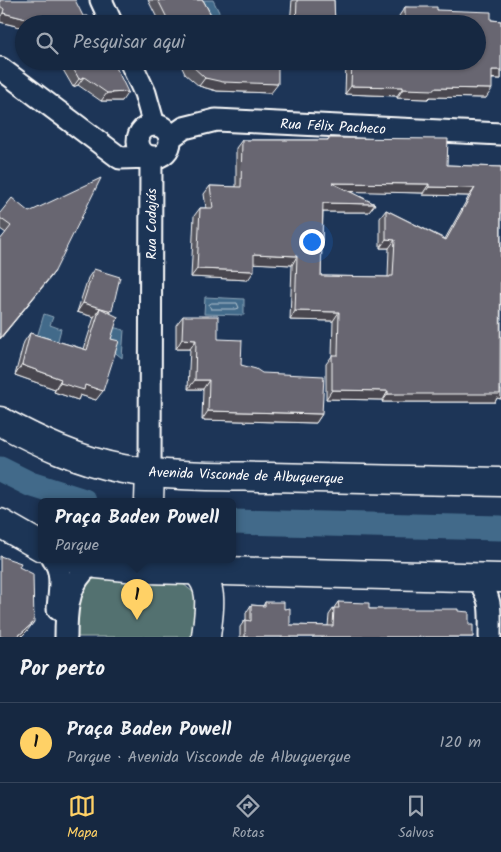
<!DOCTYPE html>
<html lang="pt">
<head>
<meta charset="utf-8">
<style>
	:root { --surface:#162841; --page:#1f3048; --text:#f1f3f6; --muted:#9ea6b1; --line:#35445a; --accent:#ffd166 }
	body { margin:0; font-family:Kalam,sans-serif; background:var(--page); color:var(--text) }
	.you { position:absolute; left:311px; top:241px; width:18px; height:18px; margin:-12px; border:4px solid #fff; border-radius:50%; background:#1a73e8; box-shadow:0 0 0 8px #1a73e833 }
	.badge { display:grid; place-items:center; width:32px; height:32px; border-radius:50%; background:var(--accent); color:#111; font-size:16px; font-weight:700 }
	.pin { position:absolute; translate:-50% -41px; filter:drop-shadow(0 1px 2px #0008) }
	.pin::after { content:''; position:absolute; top:26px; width:18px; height:15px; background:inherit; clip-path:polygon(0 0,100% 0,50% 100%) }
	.popup { position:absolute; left:38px; top:498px; width:198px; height:65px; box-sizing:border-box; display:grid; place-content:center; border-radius:8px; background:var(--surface); filter:drop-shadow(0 1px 4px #0005); font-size:16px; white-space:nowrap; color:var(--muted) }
	.popup b { font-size:19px; color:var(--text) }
	.popup::after { content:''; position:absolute; left:50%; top:100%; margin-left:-10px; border:10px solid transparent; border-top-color:var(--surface) }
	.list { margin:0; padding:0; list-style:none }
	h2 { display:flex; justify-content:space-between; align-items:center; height:65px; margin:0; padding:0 20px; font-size:21px }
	h2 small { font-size:16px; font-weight:400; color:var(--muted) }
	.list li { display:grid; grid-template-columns:32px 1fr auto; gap:15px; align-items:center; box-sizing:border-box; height:80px; padding:0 20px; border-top:1px solid var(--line) }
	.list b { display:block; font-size:19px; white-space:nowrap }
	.list p { margin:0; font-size:16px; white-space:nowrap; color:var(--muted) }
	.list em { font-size:16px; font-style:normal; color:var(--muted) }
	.icon { flex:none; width:28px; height:28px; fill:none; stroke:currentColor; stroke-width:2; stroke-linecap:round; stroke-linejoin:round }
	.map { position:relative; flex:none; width:501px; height:637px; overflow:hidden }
	.search { position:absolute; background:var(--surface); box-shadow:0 1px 4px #0004; left:15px; right:15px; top:15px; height:55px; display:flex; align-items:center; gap:12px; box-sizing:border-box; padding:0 18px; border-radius:28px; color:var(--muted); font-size:19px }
	.sheet { height:145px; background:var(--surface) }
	nav { display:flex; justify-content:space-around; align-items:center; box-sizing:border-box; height:70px; border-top:1px solid var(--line); background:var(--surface); font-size:14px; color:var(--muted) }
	nav a { display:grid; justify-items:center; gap:2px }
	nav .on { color:var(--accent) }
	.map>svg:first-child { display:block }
	.green { fill:#53716f; stroke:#a9b8b7 }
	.water { fill:#426b8a; stroke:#8ea6b9 }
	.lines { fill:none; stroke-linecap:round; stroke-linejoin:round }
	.shore { stroke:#b3c4d0; stroke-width:1 }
	.canal { stroke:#426b8a; stroke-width:25 }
	.street-casing { stroke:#fff; stroke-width:25 }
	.secondary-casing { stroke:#fff; stroke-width:31 }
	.street { stroke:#1d3557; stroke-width:21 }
	.secondary { stroke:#1d3557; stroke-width:28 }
	.wall { fill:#595861; stroke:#fff; fill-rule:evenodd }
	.shaded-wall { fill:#48474f; stroke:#fff }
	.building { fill:#676671; stroke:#fff; fill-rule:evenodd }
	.labels { text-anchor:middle; stroke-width:4; stroke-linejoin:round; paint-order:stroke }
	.street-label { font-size:14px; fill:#fff; stroke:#1d3557 }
</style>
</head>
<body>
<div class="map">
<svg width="501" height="637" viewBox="0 0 501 637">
	<rect width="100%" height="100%" fill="#1d3557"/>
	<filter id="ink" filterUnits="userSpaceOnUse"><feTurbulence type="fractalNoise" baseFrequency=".02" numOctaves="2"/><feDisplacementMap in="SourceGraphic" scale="10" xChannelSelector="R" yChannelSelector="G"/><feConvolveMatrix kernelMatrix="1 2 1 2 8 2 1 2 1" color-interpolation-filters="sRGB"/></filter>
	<g filter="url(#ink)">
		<!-- green -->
		<polygon class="green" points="99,577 183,584 193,592 197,603 195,637 76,637 80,595 88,582"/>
		<!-- water -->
		<g class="water">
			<polygon points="197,0 213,0 225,24 205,24"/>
			<polygon points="205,297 244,299 244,315 204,314"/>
			<polygon points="44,314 53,317 50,325 61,329 57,344 37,337"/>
			<polygon points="112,327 124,330 122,358 112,350 105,348"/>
		</g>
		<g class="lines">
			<!-- shore -->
			<polygon class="shore" points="212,303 237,303 239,308 236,309 211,309 209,305"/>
			<!-- canal -->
			<g class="canal">
				<polyline points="0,469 30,484 84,501"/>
				<polyline points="232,522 501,528"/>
			</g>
			<defs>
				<g id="street">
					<polyline points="101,0 112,24"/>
					<polyline points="130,61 145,93 154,125"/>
					<polyline points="0,68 120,158 151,157 150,472"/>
					<circle cx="154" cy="141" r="16"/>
					<polyline points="170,138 184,128 216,120 501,134"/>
					<path d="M53 559C64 572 59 593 58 609"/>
					<path d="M476 577C493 600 490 610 490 637"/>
					<path d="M66 637C66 615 67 589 83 572 86 568 93 566 97 564"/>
				</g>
				<g id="secondary">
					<path d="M0 421C39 442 79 461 123 469 169 477 223 476 270 477 347 478 424 480 501 482"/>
					<polyline points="149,501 150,472"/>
					<polyline points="0,523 42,547"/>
					<polyline points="76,559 97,564 146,569 501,578"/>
					<path d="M196 571C216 586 208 615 206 637"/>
				</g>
			</defs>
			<!-- street casing -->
			<use href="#street" class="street-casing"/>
			<!-- secondary casing -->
			<use href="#secondary" class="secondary-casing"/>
			<!-- street -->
			<use href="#street" class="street"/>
			<!-- secondary -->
			<use href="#secondary" class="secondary"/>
		</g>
		<!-- wall -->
		<g class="wall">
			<polygon points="0,0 24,24 24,28 0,22"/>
			<polygon points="148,0 203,0 216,24 221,24 160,24"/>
			<polygon points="292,0 334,0 335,24 290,24"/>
			<polygon points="405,7 437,10 491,20 501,21 501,79 492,79 486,98 430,97 428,99 397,98 397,96 345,94 346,63 278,62 271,93 217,91 199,86 185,74 179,61 477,61 477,24 399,24 399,16"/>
			<polygon points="58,61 113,61 122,101 101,101 78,85 73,87"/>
			<path d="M329 138 447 165 501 167V399L497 398 495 402H382L383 400 326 399V364L332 356 333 321 290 320 292 265 254 263 248 280 191 277 194 216 200 208H206L204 194 210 186 236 187V148L242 140H327ZM350 191 423 193V195L469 196 445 239 386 210 380 218V248H389L388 277 321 276 323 212H369L375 204Z"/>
			<polygon points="0,213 55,271 0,339 0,240 6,233 0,229"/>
			<polygon points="94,269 110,313 111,339 96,400 80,395 78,400 54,392 55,389 15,375 24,342 30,333 84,349 94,317 77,312 88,278"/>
			<polygon points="183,316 218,339 241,365 322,414 316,423 202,420 203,389 188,389 190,349 176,349 176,325"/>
			<polygon points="265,602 284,609 290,625 328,626 329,615 338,602 369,609 458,611 469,625 473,637 240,637 240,627 245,620 246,620 246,613 251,605 263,606"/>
		</g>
		<!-- shaded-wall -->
		<g class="shaded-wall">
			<polygon points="3,13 46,24 24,24 24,28 0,22 0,17"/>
			<polygon points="272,61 347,61 346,63"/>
			<polygon points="492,70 501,70 501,79 486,78"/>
			<polygon points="84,77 78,85 73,87 79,79"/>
			<polygon points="205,78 278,84 271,93 217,91 199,86"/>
			<polygon points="351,86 403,87 397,96 345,94"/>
			<polygon points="434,88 492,89 486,98 430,97 428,99 397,98 403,89"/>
			<polygon points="128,92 122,101 101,101 107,93"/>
			<polygon points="332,183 429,184 423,193 326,191"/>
			<polygon points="429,187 475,188 469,196 423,195"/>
			<polygon points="323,203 375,204 369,212 317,212"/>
			<polygon points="386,239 395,240 389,248 380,248"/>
			<polygon points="254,254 297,256 292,265 249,263"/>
			<polygon points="197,269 254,271 248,280 191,277"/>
			<polygon points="55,271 50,278 0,339 0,338"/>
			<polygon points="83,303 112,311 106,320 100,308 94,317 77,312"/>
			<polygon points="295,311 339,312 333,321 290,320"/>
			<polygon points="182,339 196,340 190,349 176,349"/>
			<polygon points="22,365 61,379 55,389 15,375"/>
			<polygon points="195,380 209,380 203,389 188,389"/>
			<polygon points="60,383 85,385 103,391 96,400 80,395 78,400 54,392"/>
			<polygon points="332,390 388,391 383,400 326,399"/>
			<polygon points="501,390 501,399 497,398 495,402 382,402 388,394"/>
			<polygon points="208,411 322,414 316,423 202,420"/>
			<polygon points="34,622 27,631 21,637 17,637"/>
		</g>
		<!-- building -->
		<g class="building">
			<polygon points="0,0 75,0 83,16 88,16 95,24 46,24 3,13 4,9 0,6"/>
			<polygon points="158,0 203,0 216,24 221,24 170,24"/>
			<polygon points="297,0 334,0 335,24 296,24"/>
			<polygon points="405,7 437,7 437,10 491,12 491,20 501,21 501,70 492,70 492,89 434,88 434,90 403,89 403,87 351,86 352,61 477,61 477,24 405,24"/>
			<polygon points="69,61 113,61 128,92 107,93 84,77 79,79"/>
			<polygon points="189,61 278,61 278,84 223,82 205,78 191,65"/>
			<path d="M329 138 448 139 447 165 501 167 500 394H388V391L332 390V355H338L339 312 295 311 297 256 254 254V271L197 269 200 208H213L210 186 241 187 242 140H329ZM332 183 429 184V187L475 188 446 240 386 210V239L395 240 393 276H390V277L321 276 323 203 375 204Z"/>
			<polygon points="101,178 55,271 0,338 0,240 11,226 0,218 0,213 12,198 29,212"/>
			<polygon points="94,269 120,277 112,311 83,303"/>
			<polygon points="100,308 118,317 111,339 119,341 103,391 85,385 84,390 60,383 61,379 22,365 30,333 87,350"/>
			<polygon points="183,316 218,316 218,339 242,340 241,365 256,369 262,373 324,376 322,414 208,411 209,380 195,380 196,340 182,339"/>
			<polygon points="0,556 21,563 19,567 33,574 34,622 17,637 0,637"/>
			<polygon points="265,602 284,602 284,609 290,608 290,625 333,626 334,608 339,608 338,602 369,603 369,609 458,609 458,611 469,612 469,625 473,625 473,637 245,637 245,620 251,621 251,605 265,606"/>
		</g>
	</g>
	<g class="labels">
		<!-- street labels -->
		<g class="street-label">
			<text transform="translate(333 126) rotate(3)" y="5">Rua Félix Pacheco</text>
			<text transform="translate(151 224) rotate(-90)" y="5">Rua Codajás</text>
			<text transform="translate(246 475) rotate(2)" y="5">Avenida Visconde de Albuquerque</text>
		</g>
	</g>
</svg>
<div class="you"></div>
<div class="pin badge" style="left:137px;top:620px">1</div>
<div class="popup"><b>Praça Baden Powell</b>Parque</div>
<div class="search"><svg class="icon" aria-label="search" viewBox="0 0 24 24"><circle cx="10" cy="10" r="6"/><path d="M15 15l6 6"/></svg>Pesquisar aqui</div>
</div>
<section class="sheet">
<h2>Por perto<small></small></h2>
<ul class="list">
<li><span class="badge">1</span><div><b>Praça Baden Powell</b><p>Parque · Avenida Visconde de Albuquerque</p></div><em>120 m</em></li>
</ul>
</section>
<nav>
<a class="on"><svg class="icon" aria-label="map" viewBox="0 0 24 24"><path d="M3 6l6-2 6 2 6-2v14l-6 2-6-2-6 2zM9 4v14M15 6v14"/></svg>Mapa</a>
<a><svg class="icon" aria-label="directions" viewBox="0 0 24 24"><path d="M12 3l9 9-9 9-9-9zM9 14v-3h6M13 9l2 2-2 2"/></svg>Rotas</a>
<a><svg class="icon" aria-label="saved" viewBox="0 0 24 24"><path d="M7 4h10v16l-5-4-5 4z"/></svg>Salvos</a>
</nav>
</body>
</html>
